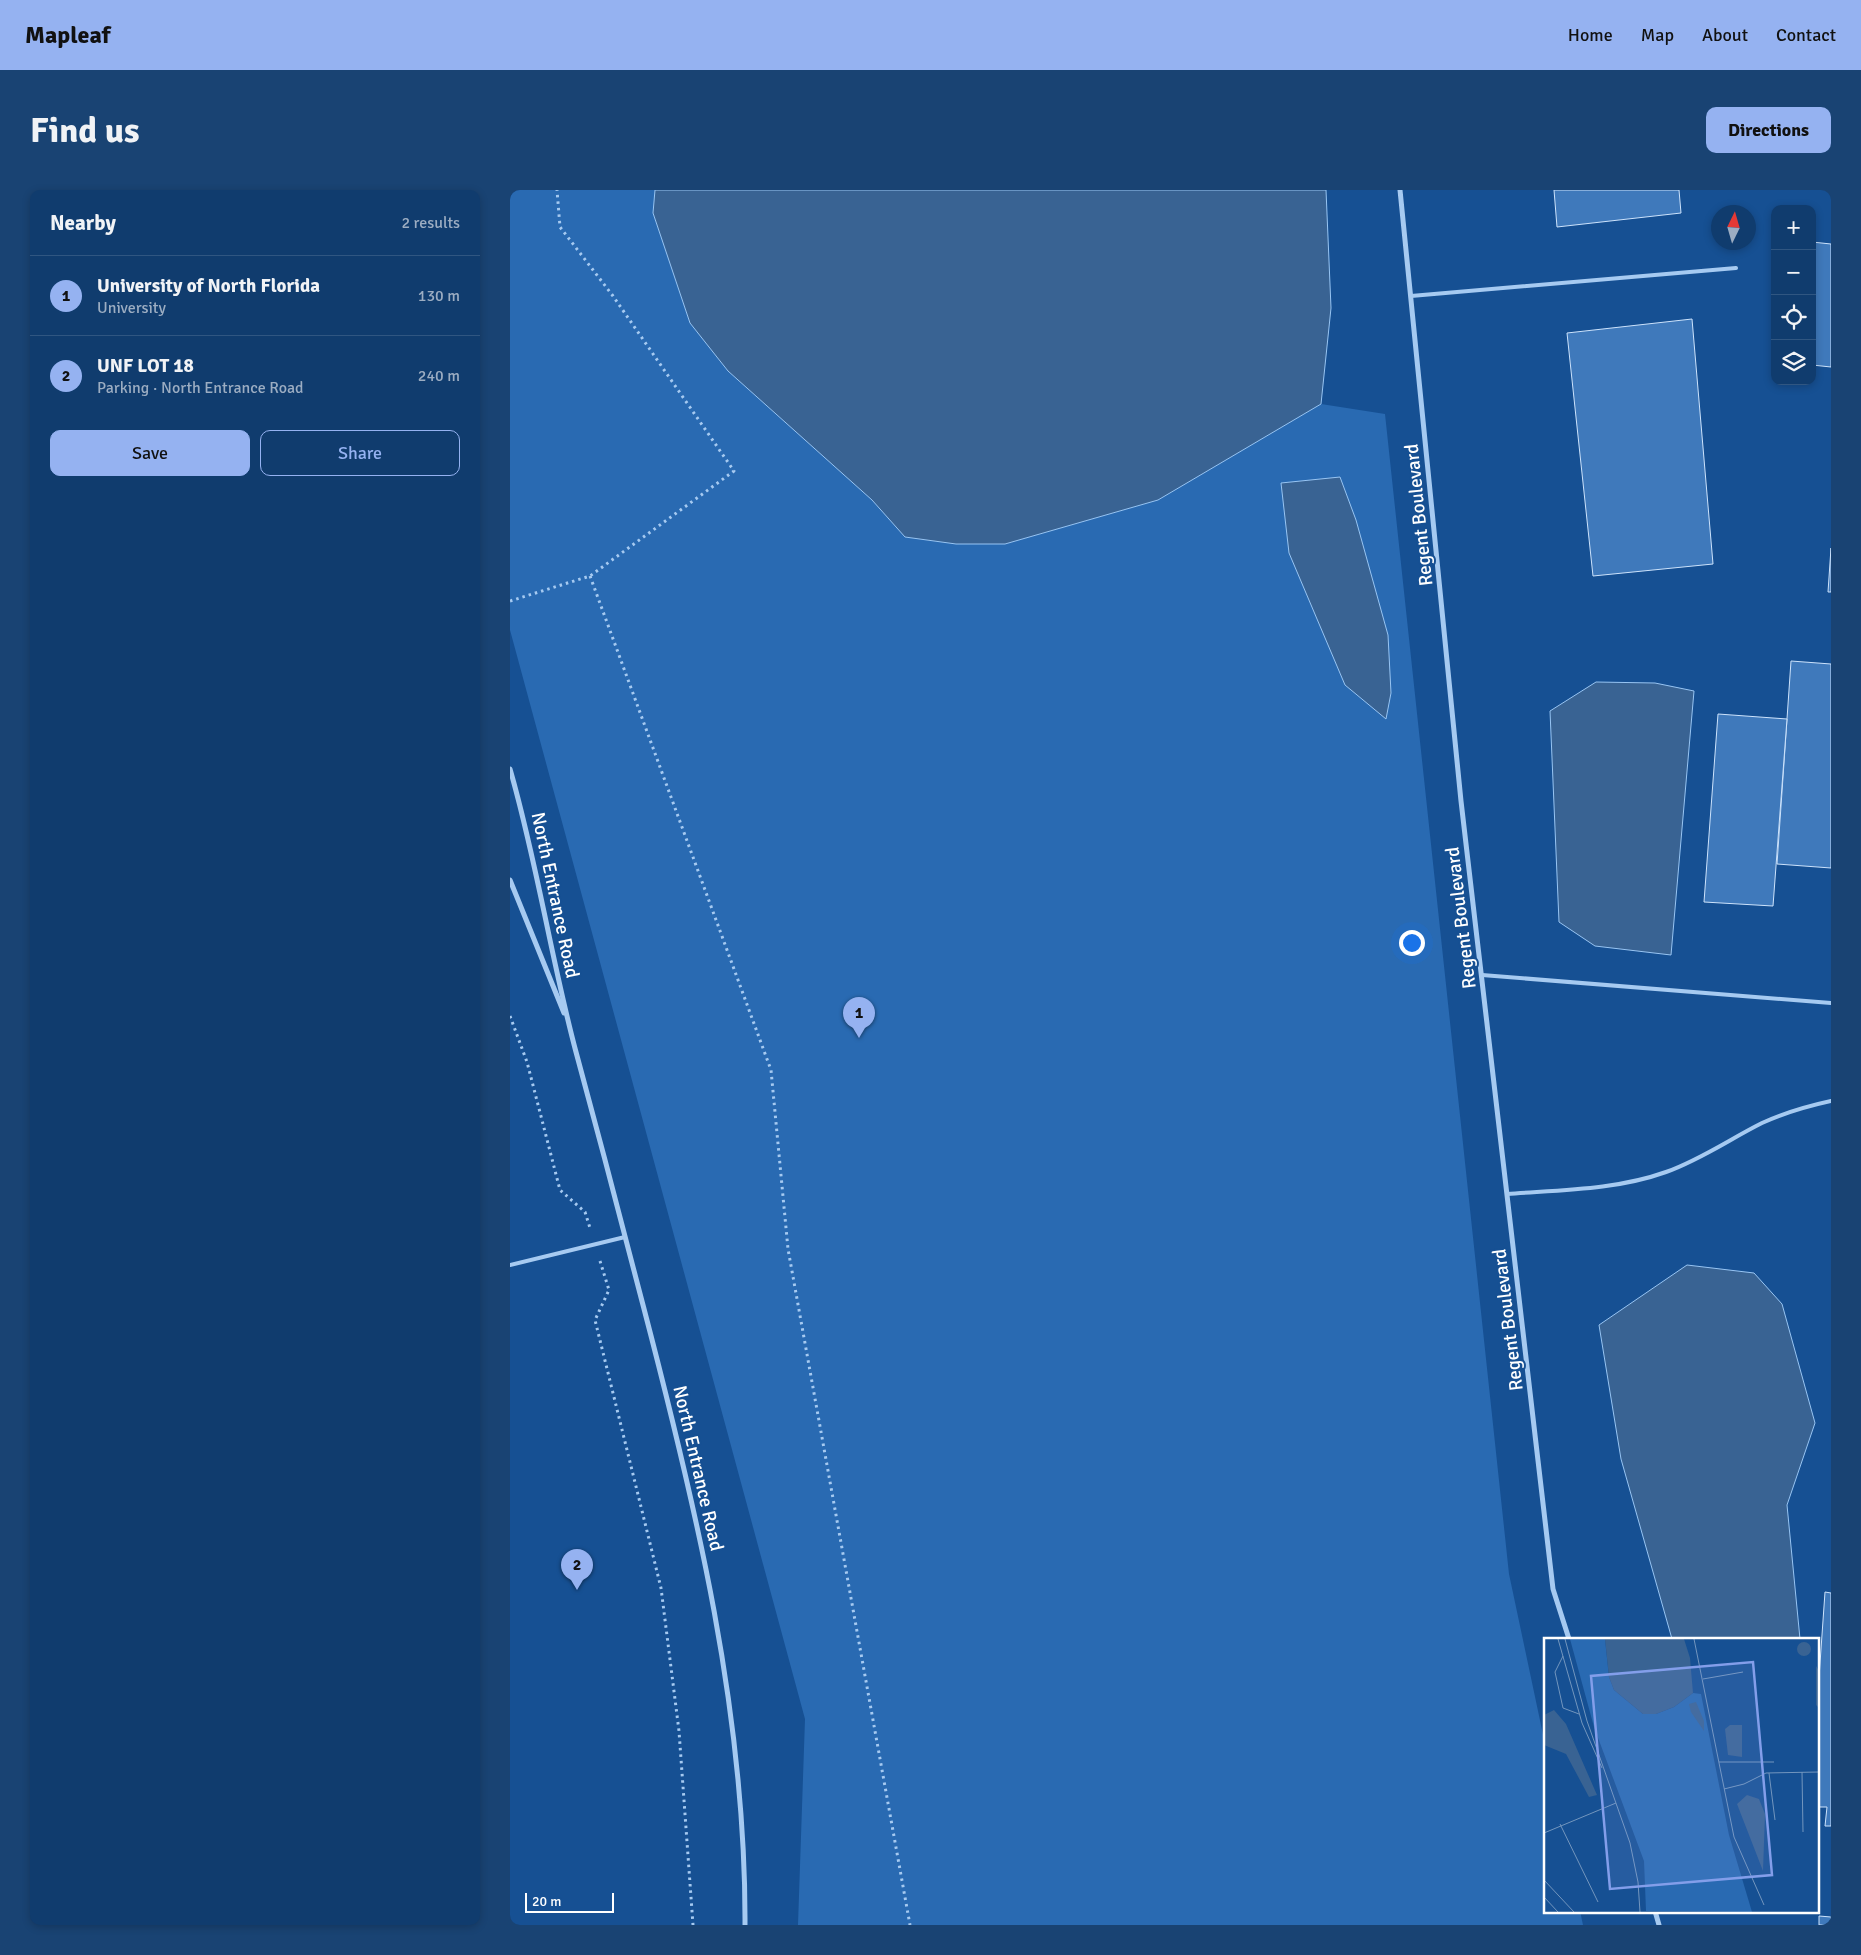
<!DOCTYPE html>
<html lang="en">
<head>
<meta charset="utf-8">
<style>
	:root { --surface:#103c6e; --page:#194373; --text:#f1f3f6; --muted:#9cadc2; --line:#305681; --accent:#95b2f1 }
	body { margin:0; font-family:Signika,sans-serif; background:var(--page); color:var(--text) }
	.controls { position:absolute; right:15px; top:15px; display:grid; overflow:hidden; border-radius:10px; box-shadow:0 2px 8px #0003 }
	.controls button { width:45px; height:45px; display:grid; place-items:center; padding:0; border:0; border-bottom:1px solid var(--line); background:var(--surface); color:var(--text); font:25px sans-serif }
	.compass { position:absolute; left:1201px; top:15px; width:45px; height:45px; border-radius:50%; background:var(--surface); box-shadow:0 2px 8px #0003; rotate:5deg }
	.scale { position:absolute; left:15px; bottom:12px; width:89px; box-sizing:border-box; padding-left:5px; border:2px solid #fff; border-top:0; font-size:14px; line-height:18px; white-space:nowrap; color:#fff; -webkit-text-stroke:4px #165093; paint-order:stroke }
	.you { position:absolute; left:901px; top:752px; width:18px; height:18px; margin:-12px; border:4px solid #fff; border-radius:50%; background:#1a73e8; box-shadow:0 0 0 8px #1a73e833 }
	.badge { display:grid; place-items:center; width:32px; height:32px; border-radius:50%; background:var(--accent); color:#111; font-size:16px; font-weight:700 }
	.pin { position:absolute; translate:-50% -41px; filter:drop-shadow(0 1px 2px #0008) }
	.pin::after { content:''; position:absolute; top:26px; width:18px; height:15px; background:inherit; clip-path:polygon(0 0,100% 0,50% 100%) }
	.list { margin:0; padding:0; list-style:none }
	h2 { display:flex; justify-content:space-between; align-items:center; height:65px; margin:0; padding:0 20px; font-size:21px }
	h2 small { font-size:16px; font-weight:400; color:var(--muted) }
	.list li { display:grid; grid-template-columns:32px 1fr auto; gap:15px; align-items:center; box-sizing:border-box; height:80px; padding:0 20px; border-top:1px solid var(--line) }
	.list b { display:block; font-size:19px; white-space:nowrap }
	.list p { margin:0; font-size:16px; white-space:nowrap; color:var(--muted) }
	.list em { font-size:16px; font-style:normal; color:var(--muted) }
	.actions { display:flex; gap:10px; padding:15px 20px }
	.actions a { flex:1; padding:11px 0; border:1px solid var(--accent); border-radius:10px; text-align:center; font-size:18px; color:var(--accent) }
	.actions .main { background:var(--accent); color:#111 }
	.icon { flex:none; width:28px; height:28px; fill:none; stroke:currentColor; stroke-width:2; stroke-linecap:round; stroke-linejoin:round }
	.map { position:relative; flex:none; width:1321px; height:1735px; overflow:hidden; border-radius:10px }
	header { display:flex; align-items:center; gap:30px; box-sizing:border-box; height:70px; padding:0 25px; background:var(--accent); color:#111 }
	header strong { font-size:24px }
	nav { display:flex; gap:28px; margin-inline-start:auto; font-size:18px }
	.intro { display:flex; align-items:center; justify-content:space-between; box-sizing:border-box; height:120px; padding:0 30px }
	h1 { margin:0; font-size:35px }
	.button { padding:12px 22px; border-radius:10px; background:var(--accent); color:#111; font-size:18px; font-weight:700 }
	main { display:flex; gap:30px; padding:0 30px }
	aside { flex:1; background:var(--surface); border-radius:10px; box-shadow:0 2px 8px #0003 }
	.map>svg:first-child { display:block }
	.green { fill:#296ab2 }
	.water { fill:#396393; stroke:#98c5f3 }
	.building { fill:#3f79bb; stroke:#cde3fc }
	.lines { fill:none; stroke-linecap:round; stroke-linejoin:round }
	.path { stroke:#a6caf1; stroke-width:3; stroke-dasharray:2.5 4; stroke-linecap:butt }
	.service { stroke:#a6caf1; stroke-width:4 }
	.minor { stroke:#a6caf1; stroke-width:5 }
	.labels { text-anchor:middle; stroke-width:4; stroke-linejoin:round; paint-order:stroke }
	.street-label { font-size:19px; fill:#fff; stroke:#165093 }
	.inset-road { fill:none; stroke:#7396be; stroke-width:1 }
	.view { fill:#839eea; fill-opacity:0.15; stroke:#839eea; stroke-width:2.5 }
	.inset-edge { fill:none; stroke:#fff; stroke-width:2.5 }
</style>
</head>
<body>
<header>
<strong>Mapleaf</strong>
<nav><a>Home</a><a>Map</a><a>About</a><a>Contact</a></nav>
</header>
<div class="intro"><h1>Find us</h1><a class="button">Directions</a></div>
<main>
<aside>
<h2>Nearby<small>2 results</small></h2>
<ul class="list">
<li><span class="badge">1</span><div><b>University of North Florida</b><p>University</p></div><em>130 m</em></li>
<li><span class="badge">2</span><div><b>UNF LOT 18</b><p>Parking · North Entrance Road</p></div><em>240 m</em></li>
</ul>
<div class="actions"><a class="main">Save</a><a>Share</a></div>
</aside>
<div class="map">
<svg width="1321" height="1735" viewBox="0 0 1321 1735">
	<rect width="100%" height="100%" fill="#165093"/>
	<!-- green -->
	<polygon class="green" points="0,0 145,0 143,23 180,133 218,181 362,310 395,347 446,354 495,354 648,310 811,214 875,224 999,1384 1035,1554 1035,1721 1070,1721 1073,1735 288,1735 295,1529 0,440"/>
	<!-- water -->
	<g class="water">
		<polygon points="145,0 816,0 821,118 811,214 648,310 495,354 446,354 395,347 362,310 218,181 180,133 143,23"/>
		<polygon points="830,287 846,330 878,445 881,503 876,529 835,495 779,363 771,293"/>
		<polygon points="1086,492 1145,493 1184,501 1161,765 1085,756 1049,732 1040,521"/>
		<polygon points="1177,1075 1244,1083 1272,1114 1305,1233 1277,1315 1290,1449 1162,1449 1111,1269 1089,1135"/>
	</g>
	<!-- building -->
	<g class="building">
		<polygon points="1044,0 1169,0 1171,23 1047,37"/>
		<polygon points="1302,52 1321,54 1321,177 1302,175"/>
		<polygon points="1182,129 1203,374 1083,386 1057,143"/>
		<polygon points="1321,358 1321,402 1318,402"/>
		<polygon points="1281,471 1321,474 1321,678 1267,674"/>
		<polygon points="1208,524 1277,529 1263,716 1194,712"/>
		<polygon points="1315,1402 1321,1403 1321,1636 1315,1636 1317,1617 1307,1617 1307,1516"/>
		<polygon points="1309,1726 1321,1727 1321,1735 1309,1735"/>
	</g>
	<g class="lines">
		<!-- path -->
		<g class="path">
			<polyline points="80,386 261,880 278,1059 400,1735"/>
			<polyline points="0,411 80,386 224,281 103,106 50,37 47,0"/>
			<polyline points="0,826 17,872 50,1000 75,1022 80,1038"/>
			<polyline points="90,1071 99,1100 85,1130 151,1398 169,1541 183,1735"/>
		</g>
		<!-- service -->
		<g class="service">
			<polyline points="901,106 1226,78"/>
			<polyline points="972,785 1321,813"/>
			<path d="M997 1004C1050 1000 1106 1000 1156 982 1190 970 1220 949 1252 933 1274 923 1298 916 1321 911"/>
			<polyline points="0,1075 115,1047"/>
		</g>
		<!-- minor -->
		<g class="minor">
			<polyline points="890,0 951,611 1043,1399 1059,1449"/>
			<path d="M0 579C27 672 41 769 66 862 89 946 111 1031 133 1115 186 1317 236 1525 235 1735"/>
			<polyline points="0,690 54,823"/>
			<polyline points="1145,1721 1149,1735"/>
		</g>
	</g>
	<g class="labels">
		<!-- street labels -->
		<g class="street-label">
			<text transform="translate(908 325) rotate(-96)" y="7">Regent Boulevard</text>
			<text transform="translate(46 705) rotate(78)" y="7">North Entrance Road</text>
			<text transform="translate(950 728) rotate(-97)" y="7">Regent Boulevard</text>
			<text transform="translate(997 1130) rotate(-97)" y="7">Regent Boulevard</text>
			<text transform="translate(189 1278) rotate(77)" y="7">North Entrance Road</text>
		</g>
	</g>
	<!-- overview -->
	<g transform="translate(1034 1448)">
		<rect width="275" height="275" fill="#165093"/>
		<path d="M26 1H61L65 39 70 52 99 76H112L130 69 149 55 157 56 185 197 208 274 102 273 100 223 50 89Z" fill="#296ab2"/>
		<path d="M61 1H140L146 20 149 55 130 69 112 76H99L70 52 65 39ZM253 11a7 7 0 1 1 14 0a7 7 0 1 1-14 0ZM272 28 275 33V70L272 67ZM152 64 160 83V93L147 74 145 66ZM10 72 22 86 53 157 45 159 22 116 0 107V77ZM186 87H198V119L184 117 181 91ZM203 157 215 161 221 176 219 233 193 166Z" fill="#396393"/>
		<path class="inset-road" d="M14 1 38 85 58 130M21 1 43 83 86 205 94 244 96 274M150 1 190 199 220 267M19 18 11 34 19 70 35 76M159 41 199 34M175 124H230M258 134 259 194M225 135 231 182M180 151 200 146 222 135 275 134M16 186 54 264M0 195 72 165M0 242 30 274M0 259 14 274"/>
		<path class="view" d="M209 24 228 237 66 251 47 38Z"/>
		<rect width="275" height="275" class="inset-edge"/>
	</g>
</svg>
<div class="controls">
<button>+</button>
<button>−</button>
<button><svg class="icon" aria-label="locate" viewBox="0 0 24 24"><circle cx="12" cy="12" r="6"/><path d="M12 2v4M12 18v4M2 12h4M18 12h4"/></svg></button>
<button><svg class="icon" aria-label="layers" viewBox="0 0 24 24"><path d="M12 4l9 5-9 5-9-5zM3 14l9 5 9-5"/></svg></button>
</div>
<svg class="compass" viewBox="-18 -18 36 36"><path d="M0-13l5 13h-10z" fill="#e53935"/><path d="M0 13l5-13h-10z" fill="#9cadc2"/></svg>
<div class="scale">20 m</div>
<div class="you"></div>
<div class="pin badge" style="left:349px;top:848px">1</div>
<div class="pin badge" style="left:67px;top:1400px">2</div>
</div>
</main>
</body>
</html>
